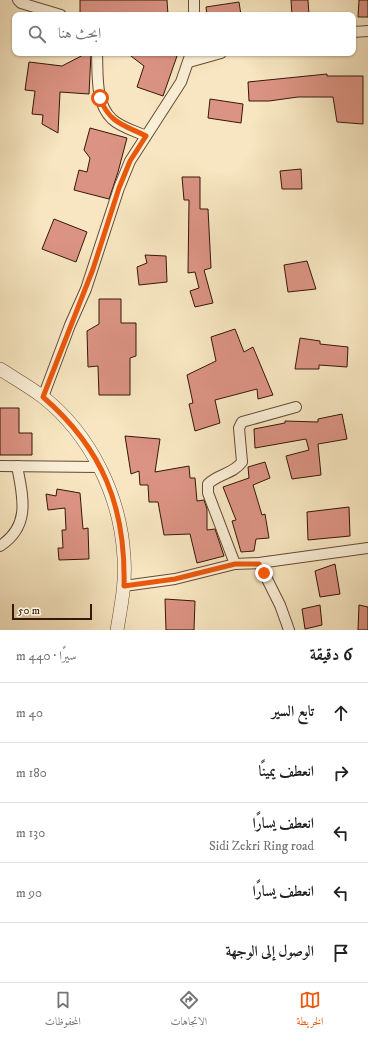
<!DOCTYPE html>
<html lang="ar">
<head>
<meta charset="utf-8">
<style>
	:root { --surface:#fff; --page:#f6f6f6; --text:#202124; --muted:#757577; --line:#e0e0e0; --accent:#ea580c }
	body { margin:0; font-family:"IM FELL DW Pica",Amiri,serif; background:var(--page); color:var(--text); direction:rtl }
	.scale { position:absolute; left:12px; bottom:10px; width:80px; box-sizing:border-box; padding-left:4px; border:2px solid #361708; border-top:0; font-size:11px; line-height:14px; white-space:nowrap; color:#361708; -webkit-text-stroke:3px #faefd7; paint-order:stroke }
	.stop { position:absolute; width:12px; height:12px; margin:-9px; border:3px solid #ea580c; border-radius:50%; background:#fff }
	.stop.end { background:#ea580c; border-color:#fff; box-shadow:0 1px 4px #0008 }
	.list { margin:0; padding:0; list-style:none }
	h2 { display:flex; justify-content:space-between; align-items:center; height:52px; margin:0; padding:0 16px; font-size:17px }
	h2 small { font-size:13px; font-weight:400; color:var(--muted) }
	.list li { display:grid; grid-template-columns:26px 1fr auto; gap:12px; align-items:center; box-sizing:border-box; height:60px; padding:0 16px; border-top:1px solid var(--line) }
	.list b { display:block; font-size:15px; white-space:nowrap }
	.list p { margin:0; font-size:13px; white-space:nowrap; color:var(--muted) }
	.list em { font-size:13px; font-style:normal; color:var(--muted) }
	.icon { flex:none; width:22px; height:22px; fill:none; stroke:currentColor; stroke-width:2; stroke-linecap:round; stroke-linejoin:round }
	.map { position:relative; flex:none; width:368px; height:630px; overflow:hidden; direction:ltr }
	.search { position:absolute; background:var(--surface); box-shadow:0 1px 3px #0004; left:12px; right:12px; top:12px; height:44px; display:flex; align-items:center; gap:10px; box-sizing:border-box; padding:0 14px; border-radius:8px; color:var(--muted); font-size:15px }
	.sheet { height:352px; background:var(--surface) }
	nav { display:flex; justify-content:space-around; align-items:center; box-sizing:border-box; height:56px; border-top:1px solid var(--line); background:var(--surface); font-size:11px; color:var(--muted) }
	nav a { display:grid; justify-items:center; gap:2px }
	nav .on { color:var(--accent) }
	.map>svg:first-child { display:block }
	.building { fill:#db9383; stroke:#361708 }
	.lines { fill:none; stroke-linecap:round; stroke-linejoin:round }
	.minor-casing { stroke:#664b36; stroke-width:12 }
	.tertiary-casing { stroke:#664b36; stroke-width:14 }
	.minor { stroke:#faefd7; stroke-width:10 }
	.tertiary { stroke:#faefd7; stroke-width:13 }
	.route { stroke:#ea580c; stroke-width:5 }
</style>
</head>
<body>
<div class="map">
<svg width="368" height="630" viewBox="0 0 368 630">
	<rect width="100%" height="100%" fill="#f7e6c1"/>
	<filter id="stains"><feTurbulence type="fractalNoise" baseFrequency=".005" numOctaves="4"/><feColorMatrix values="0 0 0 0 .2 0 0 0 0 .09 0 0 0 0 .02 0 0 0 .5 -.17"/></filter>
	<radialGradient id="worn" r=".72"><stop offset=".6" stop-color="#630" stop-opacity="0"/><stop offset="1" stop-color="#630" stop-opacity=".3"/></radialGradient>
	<!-- building -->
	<g class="building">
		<polygon points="80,0 167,0 168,15 103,15 103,13 80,13"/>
		<polygon points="291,0 308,0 309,15 292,15"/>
		<polygon points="359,0 368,0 368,17 358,17"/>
		<polygon points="239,2 241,15 207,15 206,7"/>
		<polygon points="87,53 91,53 89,94 60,92 58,133 42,124 43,115 32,114 35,91 25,90 29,62 62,66"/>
		<polygon points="127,53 167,53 177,56 163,96 137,87 144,66"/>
		<polygon points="327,74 327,76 363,76 363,124 337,122 333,97 298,97 269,101 249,101 248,82"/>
		<polygon points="210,99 243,104 241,123 208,118"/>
		<polygon points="90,128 127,138 118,172 109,199 74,190 79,170 87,172 90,158 84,150"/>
		<polygon points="301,169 302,189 282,189 280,171"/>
		<polygon points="182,177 200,177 200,209 208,209 211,268 204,270 213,303 195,307 190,291 199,288 195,272 188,273 189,200 184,200"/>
		<polygon points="54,219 87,232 76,262 42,249"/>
		<polygon points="145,255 166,256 167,282 139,285 137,267 147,263"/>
		<polygon points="307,261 316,289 288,292 284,265"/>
		<polygon points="99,299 121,299 121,323 136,323 136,356 130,358 130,395 99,395 98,366 88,367 87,331 99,324"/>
		<polygon points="235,329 244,352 253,347 273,395 258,399 257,389 215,400 220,423 195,431 189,404 193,403 187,375 216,361 211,337"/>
		<polygon points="300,338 320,341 320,344 348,347 347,367 319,365 319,369 295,369"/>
		<polygon points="0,408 19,408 19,433 32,433 32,455 0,455"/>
		<polygon points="342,414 347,439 318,444 321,475 292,479 286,456 309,450 306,439 255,448 254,429 285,423 285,421 318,422 318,419"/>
		<polygon points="125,436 160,439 155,472 189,466 190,478 195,478 197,501 204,500 207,509 207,530 215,529 224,556 197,563 190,534 164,535 158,502 149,502 148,485 140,485 139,471 131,474"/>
		<polygon points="265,462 270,478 253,485 262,515 265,514 269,538 256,539 254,551 241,552 232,521 236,520 223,487 249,478 248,467"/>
		<polygon points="57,489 80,493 83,529 88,528 89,559 59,560 58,548 63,548 62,530 66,530 65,508 48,510 46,494 56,496"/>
		<polygon points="349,507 350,536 308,540 307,512"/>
		<polygon points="335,564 340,594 320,597 315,571"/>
		<polygon points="165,599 195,601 194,630 166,630"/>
		<polygon points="320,605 322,625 305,629 302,609"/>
		<polygon points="359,605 368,607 368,630 358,630"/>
	</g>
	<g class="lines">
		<defs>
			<g id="minor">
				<polyline points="18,0 21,3 61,15"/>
				<polyline points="194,0 194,15"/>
				<polyline points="353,32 368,31"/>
				<path d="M97 53C98 74 95 103 112 119 120 127 135 131 146 136"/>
				<polyline points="189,62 221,53"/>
				<polyline points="43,397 70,325 86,289 119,188 130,161 181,82 191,53"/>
				<polyline points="0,466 98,467"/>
				<path d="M0 546C31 526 23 497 17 466"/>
				<polyline points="259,563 280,605 289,630"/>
				<path d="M235 564 208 493V484C218 474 233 474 242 462L239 428 242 422 296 407"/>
				<polyline points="124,586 175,579 235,564 259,563 368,548"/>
			</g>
			<path id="tertiary" d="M0 369C14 378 30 387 43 397 91 435 121 497 124 558 126 582 121 606 117 630"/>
		</defs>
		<!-- minor casing -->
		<use href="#minor" class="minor-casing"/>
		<!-- tertiary casing -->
		<use href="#tertiary" class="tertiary-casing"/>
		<!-- minor -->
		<use href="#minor" class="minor"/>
		<!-- tertiary -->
		<use href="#tertiary" class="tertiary"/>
	</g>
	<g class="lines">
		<!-- route -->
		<path class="route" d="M100 98C109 123 124 125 146 136L130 161 119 188 93 269 43 397C103 449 126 507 124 586L175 579 235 564H259L264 573"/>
	</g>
	<rect width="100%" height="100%" filter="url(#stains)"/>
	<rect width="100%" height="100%" fill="url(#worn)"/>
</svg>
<div class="scale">50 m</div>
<div class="stop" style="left:100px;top:98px"></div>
<div class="stop end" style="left:264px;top:573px"></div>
<div class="search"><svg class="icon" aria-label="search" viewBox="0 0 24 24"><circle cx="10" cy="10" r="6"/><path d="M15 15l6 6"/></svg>ابحث هنا</div>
</div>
<section class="sheet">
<h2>6 دقيقة<small>سيرًا · 440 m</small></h2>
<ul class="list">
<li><svg class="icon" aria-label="ahead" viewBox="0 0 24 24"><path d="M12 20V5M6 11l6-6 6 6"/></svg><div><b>تابع السير</b></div><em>40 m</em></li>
<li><svg class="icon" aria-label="right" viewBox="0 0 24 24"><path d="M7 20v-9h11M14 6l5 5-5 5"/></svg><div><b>انعطف يمينًا</b></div><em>180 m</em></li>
<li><svg class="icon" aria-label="left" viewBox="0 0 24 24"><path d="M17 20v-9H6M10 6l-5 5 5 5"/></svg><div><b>انعطف يسارًا</b><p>Sidi Zekri Ring road</p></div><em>130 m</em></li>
<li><svg class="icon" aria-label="left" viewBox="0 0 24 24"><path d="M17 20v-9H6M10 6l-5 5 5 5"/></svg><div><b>انعطف يسارًا</b></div><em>90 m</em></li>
<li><svg class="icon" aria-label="arrive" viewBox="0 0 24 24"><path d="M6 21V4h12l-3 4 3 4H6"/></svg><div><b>الوصول إلى الوجهة</b></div></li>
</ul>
</section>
<nav>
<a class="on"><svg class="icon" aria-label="map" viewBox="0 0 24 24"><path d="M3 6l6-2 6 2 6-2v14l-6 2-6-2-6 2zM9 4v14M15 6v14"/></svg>الخريطة</a>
<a><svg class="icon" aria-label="directions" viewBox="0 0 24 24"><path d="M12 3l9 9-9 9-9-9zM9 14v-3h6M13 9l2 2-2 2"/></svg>الاتجاهات</a>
<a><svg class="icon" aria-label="saved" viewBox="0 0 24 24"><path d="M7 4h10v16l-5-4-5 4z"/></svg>المحفوظات</a>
</nav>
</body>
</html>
